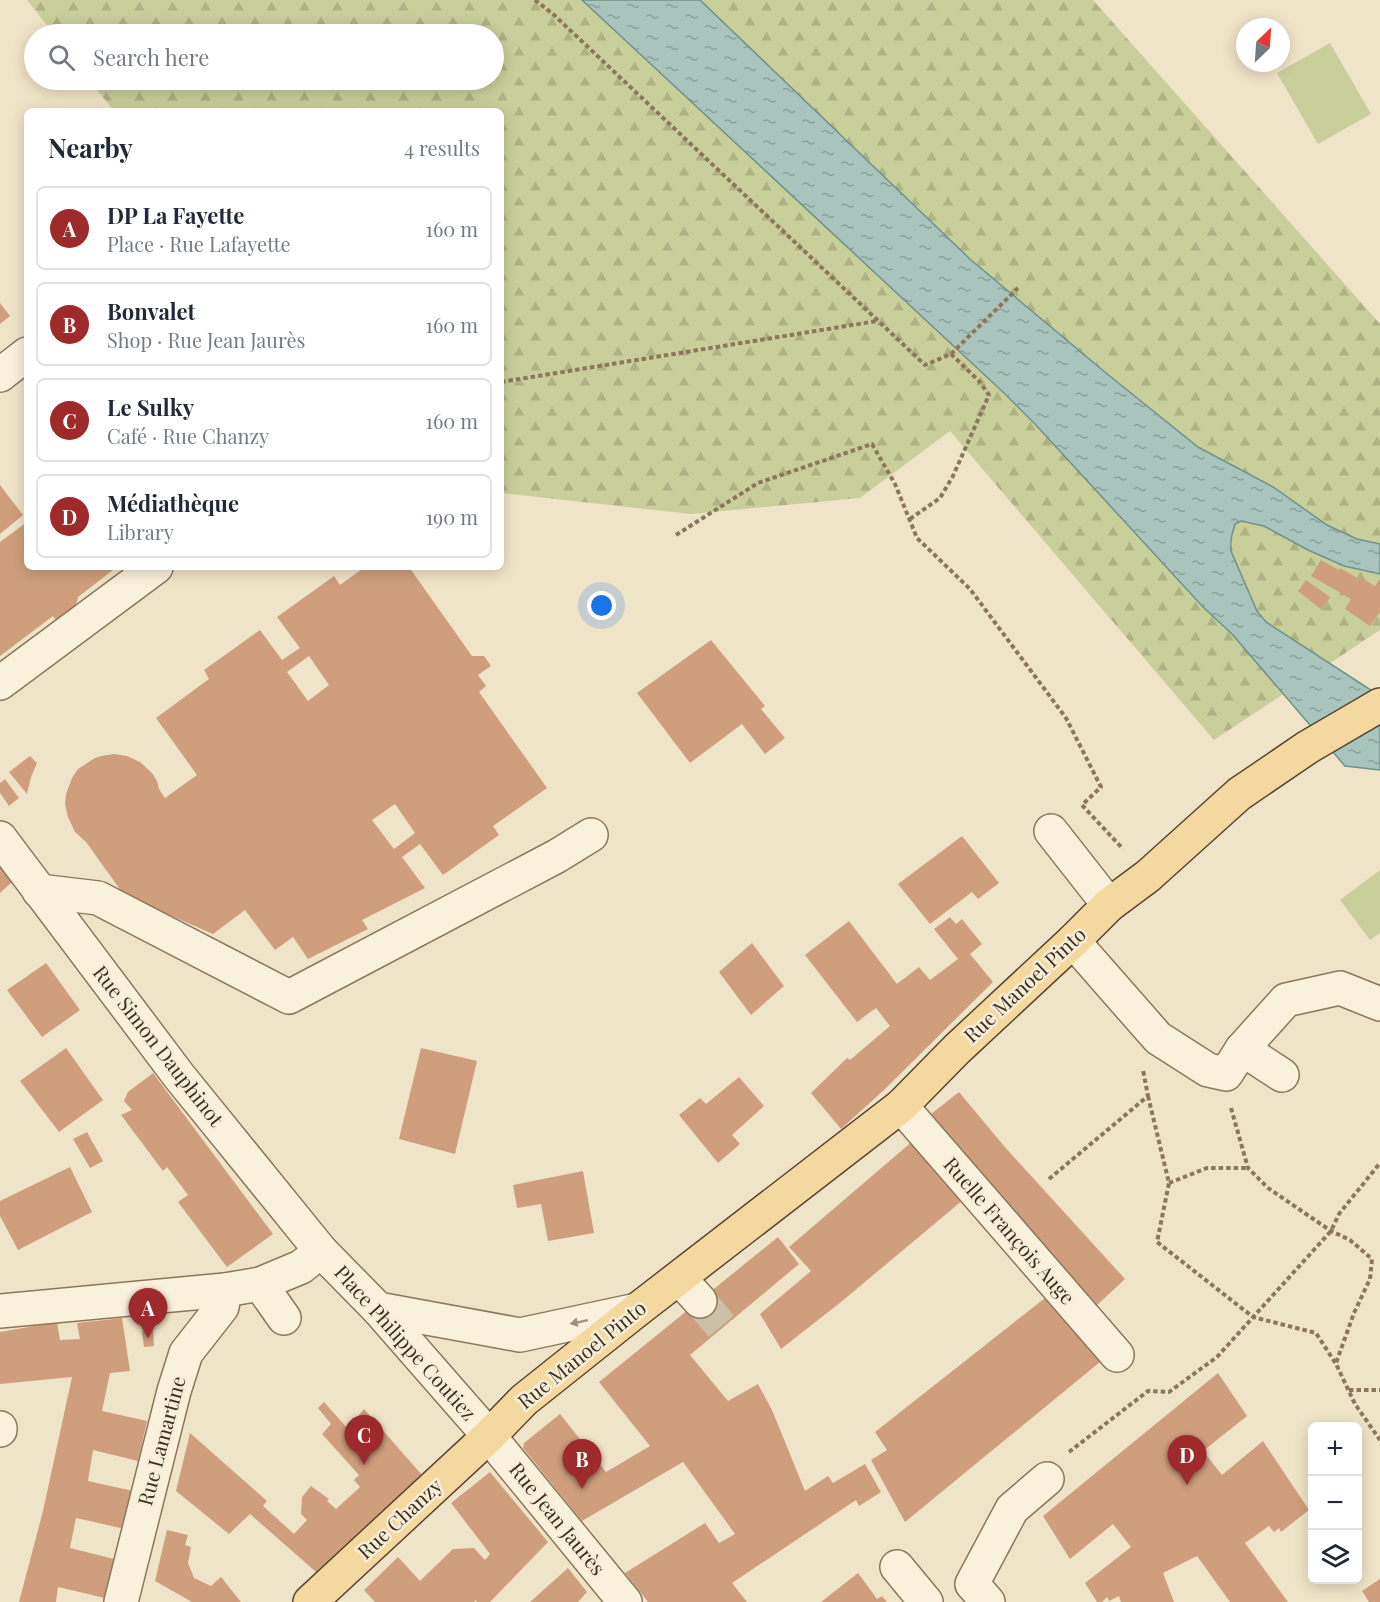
<!DOCTYPE html>
<html lang="en">
<head>
<meta charset="utf-8">
<style>
	:root { --surface:#fff; --page:#f2f2f3; --text:#1f2937; --muted:#747a83; --line:#e0e1e3; --accent:#9e2a2b }
	body { margin:0; font-family:"Playfair Display",serif; background:var(--page); color:var(--text) }
	.controls { position:absolute; right:18px; bottom:18px; display:grid; overflow:hidden; border-radius:9px; box-shadow:0 3px 15px #0003 }
	.controls button { width:54px; height:54px; display:grid; place-items:center; padding:0; border:0; border-bottom:2px solid var(--line); background:var(--surface); color:var(--text); font:30px sans-serif }
	.compass { position:absolute; left:1236px; top:18px; width:54px; height:54px; border-radius:50%; background:var(--surface); box-shadow:0 3px 15px #0003; rotate:25deg }
	.you { position:absolute; left:602px; top:606px; width:21px; height:21px; margin:-15px; border:4px solid #fff; border-radius:50%; background:#1a73e8; box-shadow:0 0 0 9px #1a73e833 }
	.badge { display:grid; place-items:center; width:39px; height:39px; border-radius:50%; background:var(--accent); color:#fff; font-size:20px; font-weight:700 }
	.pin { position:absolute; translate:-50% -50px; filter:drop-shadow(0 2px 3px #0008) }
	.pin::after { content:''; position:absolute; top:32px; width:21px; height:18px; background:inherit; clip-path:polygon(0 0,100% 0,50% 100%) }
	.list { margin:0; padding:0; list-style:none }
	h2 { display:flex; justify-content:space-between; align-items:center; height:78px; margin:0; padding:0 24px; font-size:26px }
	h2 small { font-size:20px; font-weight:400; color:var(--muted) }
	.list li { display:grid; grid-template-columns:39px 1fr auto; gap:18px; align-items:center; box-sizing:border-box; height:84px; margin:0 12px 12px; padding:0 12px; border:2px solid var(--line); border-radius:9px }
	.list b { display:block; font-size:22px; white-space:nowrap }
	.list p { margin:0; font-size:20px; white-space:nowrap; color:var(--muted) }
	.list em { font-size:20px; font-style:normal; color:var(--muted) }
	.icon { flex:none; width:33px; height:33px; fill:none; stroke:currentColor; stroke-width:2; stroke-linecap:round; stroke-linejoin:round }
	.map { position:relative; flex:none; width:1380px; height:1602px; overflow:hidden }
	.search { position:absolute; background:var(--surface); box-shadow:0 3px 15px #0003; left:24px; top:24px; width:480px; height:66px; display:flex; align-items:center; gap:15px; box-sizing:border-box; padding:0 21px; border-radius:33px; color:var(--muted); font-size:22px }
	.panel { position:absolute; background:var(--surface); box-shadow:0 3px 15px #0003; left:24px; top:108px; width:480px; height:462px; border-radius:9px }
	.map>svg:first-child { display:block }
	.forest { fill:url(#forest-firs) }
	.green { fill:#c9cf9b }
	.water { fill:url(#water-ripples); stroke:#6f938a; stroke-width:1.5 }
	.building { fill:#cf9f7d; fill-rule:evenodd }
	.lines { fill:none; stroke-linecap:round; stroke-linejoin:round }
	.minor-tunnel { stroke:#ccc0a6; stroke-width:33; stroke-dasharray:33 16; stroke-linecap:butt }
	.minor-casing { stroke:#8d765c; stroke-width:36 }
	.major-casing { stroke:#5b4430; stroke-width:36 }
	.path { stroke:#8d765c; stroke-width:4; stroke-dasharray:4.5 3; stroke-linecap:butt }
	.minor { stroke:#faf1dc; stroke-width:33 }
	.major { stroke:#f3d9a0; stroke-width:33 }
	.oneway { fill:#9c907e }
	.labels { text-anchor:middle; stroke-width:5; stroke-linejoin:round; paint-order:stroke }
	.street-label { font-size:20px; fill:#3d2e20; stroke:#f7eed8 }
</style>
</head>
<body>
<div class="map">
<svg width="1380" height="1602" viewBox="0 0 1380 1602">
	<defs>
		<pattern id="forest-firs" width="22" height="20" patternUnits="userSpaceOnUse" patternTransform="scale(1.5)"><rect width="22" height="20" fill="#c9cf9b"/><path d="M5 1l3.5 6h-7zM16 11l3.5 6h-7z" fill="#aeb285"/></pattern>
		<pattern id="water-ripples" width="26" height="14" patternUnits="userSpaceOnUse" patternTransform="scale(1.5)"><rect width="26" height="14" fill="#a9c4bc"/><path d="M2 4q2-2 4 0t4 0M15 11q2-2 4 0t4 0" fill="none" stroke="#8ba098"/></pattern>
	</defs>
	<rect width="100%" height="100%" fill="#f0e4c8"/>
	<!-- forest -->
	<polygon class="forest" points="27,0 1093,0 1380,324 1380,630 1214,740 950,431 860,498 691,514 501,493 501,111 114,111 89,80 494,80 494,34 54,34"/>
	<!-- green -->
	<g class="green">
		<polygon points="1330,43 1371,114 1318,144 1277,73"/>
		<polygon points="1380,870 1380,933 1370,940 1340,900"/>
	</g>
	<!-- water -->
	<path class="water" d="M582 0H700L971 260 1106 373 1198 447 1273 487 1327 525 1357 539 1380 544V574L1344 566 1308 550 1264 526 1241 521 1235 524C1232 534 1230 540 1231 551L1257 611 1266 622 1380 696V770L1345 766 1232 634 1203 607 1035 424 1004 393Z"/>
	<!-- building -->
	<g class="building">
		<polygon points="0,303 10,316 0,324"/>
		<polygon points="0,485 23,515 0,534"/>
		<polygon points="27,522 27,567 117,567 78,597 75,609 60,618 55,619 53,616 0,656 0,542"/>
		<polygon points="1321,560 1339,570 1340,568 1361,580 1362,578 1375,586 1380,579 1380,614 1379,613 1370,626 1345,609 1351,599 1311,576"/>
		<path d="M365 567H409L472 656H484L491 666 478 675 486 686 479 692 547 788 493 826 499 835 443 875 420 844 402 857 425 888 362 920 368 929 308 959 293 937 275 950 245 910 213 934 124 895 86 842 75 832 68 817 65 804 66 794 72 778 78 769 95 758 101 756 114 754 127 756 140 762 152 773 157 781 159 789 165 798 197 775 156 718 209 679 204 670 260 630 282 660 300 648 277 617 334 576 340 585ZM309 656 329 685 308 701 287 672ZM395 804 415 833 394 849 372 820Z"/>
		<polygon points="1306,580 1330,597 1322,610 1298,591"/>
		<polygon points="711,640 765,706 761,709 785,738 765,754 742,724 690,763 637,693"/>
		<polygon points="30,756 37,763 31,777 27,794 9,772"/>
		<polygon points="5,779 19,798 9,806 0,793 0,783"/>
		<polygon points="962,836 999,883 978,899 972,892 930,924 898,884"/>
		<polygon points="0,866 12,882 0,893"/>
		<polygon points="950,917 956,924 962,919 982,944 970,954 993,982 884,1090 841,1129 811,1093 847,1058 850,1060 890,1026 876,1008 857,1022 805,955 849,921 897,984 919,967 930,980 958,959 934,929"/>
		<polygon points="752,943 784,986 751,1015 719,972"/>
		<polygon points="46,963 80,1010 42,1037 7,990"/>
		<polygon points="66,1048 103,1100 59,1132 20,1081"/>
		<polygon points="421,1048 477,1061 455,1154 399,1139"/>
		<polygon points="153,1073 273,1234 227,1267 178,1202 188,1195 167,1167 163,1171 121,1115 132,1110 124,1101 128,1092"/>
		<polygon points="739,1077 764,1106 732,1135 740,1144 718,1163 679,1115 700,1098 706,1104"/>
		<polygon points="959,1092 1004,1146 1125,1279 1095,1307 972,1170 931,1114"/>
		<polygon points="87,1132 103,1161 90,1168 73,1139"/>
		<polygon points="914,1140 963,1200 841,1302 781,1349 760,1314 811,1271 789,1247"/>
		<polygon points="70,1167 92,1212 18,1250 0,1216 0,1201"/>
		<polygon points="583,1171 594,1233 548,1241 541,1204 517,1208 513,1185"/>
		<polygon points="778,1237 799,1264 690,1355 728,1401 758,1384 772,1410 805,1491 828,1476 833,1483 865,1464 881,1492 859,1506 856,1500 732,1583 747,1602 648,1602 625,1573 705,1523 719,1543 735,1534 683,1462 582,1521 523,1448 524,1443 560,1414 606,1472 650,1446 599,1382"/>
		<polygon points="1045,1298 1100,1362 905,1522 871,1460 887,1450 875,1432"/>
		<polygon points="122,1318 130,1371 110,1373 102,1411 147,1421 138,1461 93,1450 88,1481 133,1491 125,1529 76,1518 70,1548 118,1560 109,1599 58,1587 56,1602 19,1602 43,1511 72,1377 0,1384 0,1332 57,1322 60,1340 80,1339 77,1323"/>
		<polygon points="153,1330 154,1346 144,1347 142,1331"/>
		<polygon points="1218,1373 1247,1416 1203,1451 1222,1475 1263,1441 1309,1510 1281,1532 1279,1528 1274,1532 1269,1526 1245,1543 1288,1602 1230,1602 1197,1556 1163,1573 1174,1602 1121,1602 1119,1596 1109,1601 1107,1597 1102,1602 1097,1602 1085,1583 1131,1547 1113,1524 1070,1559 1043,1516"/>
		<polygon points="324,1402 348,1429 364,1409 422,1475 316,1572 250,1514 229,1534 176,1491 190,1433 267,1501 263,1506 294,1534 307,1520 301,1514 302,1497 311,1486 329,1499 327,1501 336,1509 360,1487 354,1480 359,1475 322,1434 331,1424 318,1408"/>
		<polygon points="490,1472 548,1542 490,1602 477,1602 476,1600 474,1602 375,1602 364,1590 398,1557 420,1581 453,1549 474,1548 485,1560 490,1554 451,1503"/>
		<polygon points="167,1530 188,1535 185,1545 191,1547 188,1563 194,1578 211,1586 221,1577 241,1602 192,1602 155,1581"/>
		<polygon points="568,1568 587,1592 578,1602 530,1602"/>
		<polygon points="858,1573 877,1599 882,1596 887,1602 821,1602"/>
		<polygon points="1380,1579 1380,1602 1369,1602 1362,1591"/>
	</g>
	<g class="lines">
		<!-- minor-tunnel -->
		<polyline class="minor-tunnel" points="700,1301 723,1328"/>
		<defs>
			<g id="minor">
				<polyline points="0,375 27,354"/>
				<polyline points="0,683 156,567"/>
				<polyline points="1051,831 1109,905"/>
				<polyline points="0,838 179,1076 321,1251 378,1309 489,1436 625,1602"/>
				<polyline points="39,891 98,898 289,997 557,856 591,835"/>
				<polyline points="1073,941 1158,1038 1208,1070 1226,1074 1242,1049 1282,1075"/>
				<polyline points="1242,1049 1286,1000 1340,988 1380,1004"/>
				<polyline points="901,1106 1117,1355"/>
				<polyline points="679,1278 700,1301"/>
				<polyline points="260,1284 284,1318"/>
				<polyline points="378,1309 520,1335 637,1310"/>
				<polyline points="0,1311 225,1290 260,1284 301,1267 321,1251"/>
				<polyline points="0,1428 0,1430"/>
				<polyline points="897,1567 926,1602"/>
				<polyline points="121,1602 174,1391 186,1353 222,1307 225,1290"/>
				<polyline points="988,1602 972,1584 1012,1509 1047,1479"/>
			</g>
			<polyline id="major" points="310,1602 489,1436 524,1400 637,1310 901,1106 957,1049 1073,941 1109,905 1148,876 1239,794 1308,747 1380,705"/>
		</defs>
		<!-- minor casing -->
		<use href="#minor" class="minor-casing"/>
		<!-- major casing -->
		<use href="#major" class="major-casing"/>
		<!-- path -->
		<g class="path">
			<polyline points="535,0 554,15 925,365 951,354 1018,288"/>
			<polyline points="501,382 877,321"/>
			<polyline points="910,519 940,498 953,476 989,395 979,381 951,354"/>
			<polyline points="676,535 758,483 872,444 895,484 917,538 970,589 1066,718 1101,787 1082,805 1123,849"/>
			<polyline points="1148,1096 1169,1183 1157,1242 1253,1317 1316,1333 1336,1364 1355,1404 1380,1440"/>
			<polyline points="1231,1108 1248,1168 1268,1188 1331,1231 1350,1240 1372,1259 1370,1279 1354,1313 1336,1363"/>
			<polyline points="1049,1179 1148,1096 1143,1070"/>
			<polyline points="1169,1183 1207,1168 1248,1168"/>
			<polyline points="1349,1390 1380,1390"/>
			<polyline points="1069,1452 1148,1391 1169,1392 1217,1357 1331,1231 1339,1214 1380,1163"/>
		</g>
		<!-- minor -->
		<use href="#minor" class="minor"/>
		<!-- major -->
		<use href="#major" class="major"/>
	</g>
	<!-- one-way arrows -->
	<defs><path id="oneway-solid" d="M-6-.8H1V-3.2L6.5 0L1 3.2V.8H-6Z" transform="scale(1.5)"/></defs>
	<use class="oneway" href="#oneway-solid" transform="translate(579 1322) rotate(168)"/>
	<g class="labels">
		<!-- street labels -->
		<g class="street-label">
			<text transform="translate(1025 985) rotate(-43)" y="7">Rue Manoel Pinto</text>
			<text transform="translate(158 1046) rotate(52)" y="7">Rue Simon Dauphinot</text>
			<text transform="translate(1009 1231) rotate(49)" y="7">Ruelle François Auge</text>
			<text transform="translate(405 1343) rotate(48)" y="7">Place Philippe Coutiez</text>
			<text transform="translate(582 1355) rotate(-39)" y="7">Rue Manoel Pinto</text>
			<text transform="translate(162 1441) rotate(-75)" y="7">Rue Lamartine</text>
			<text transform="translate(400 1519) rotate(-43)" y="7">Rue Chanzy</text>
			<text transform="translate(557 1519) rotate(51)" y="7">Rue Jean Jaurès</text>
		</g>
	</g>
</svg>
<div class="controls">
<button>+</button>
<button>−</button>
<button><svg class="icon" aria-label="layers" viewBox="0 0 24 24"><path d="M12 4l9 5-9 5-9-5zM3 14l9 5 9-5"/></svg></button>
</div>
<svg class="compass" viewBox="-18 -18 36 36"><path d="M0-13l5 13h-10z" fill="#e53935"/><path d="M0 13l5-13h-10z" fill="#747a83"/></svg>
<div class="you"></div>
<div class="pin badge" style="left:148px;top:1338px">A</div>
<div class="pin badge" style="left:582px;top:1489px">B</div>
<div class="pin badge" style="left:364px;top:1465px">C</div>
<div class="pin badge" style="left:1187px;top:1485px">D</div>
<div class="search"><svg class="icon" aria-label="search" viewBox="0 0 24 24"><circle cx="10" cy="10" r="6"/><path d="M15 15l6 6"/></svg>Search here</div>
<section class="panel">
<h2>Nearby<small>4 results</small></h2>
<ul class="list">
<li><span class="badge">A</span><div><b>DP La Fayette</b><p>Place · Rue Lafayette</p></div><em>160 m</em></li>
<li><span class="badge">B</span><div><b>Bonvalet</b><p>Shop · Rue Jean Jaurès</p></div><em>160 m</em></li>
<li><span class="badge">C</span><div><b>Le Sulky</b><p>Café · Rue Chanzy</p></div><em>160 m</em></li>
<li><span class="badge">D</span><div><b>Médiathèque</b><p>Library</p></div><em>190 m</em></li>
</ul>
</section>
</div>
</body>
</html>
